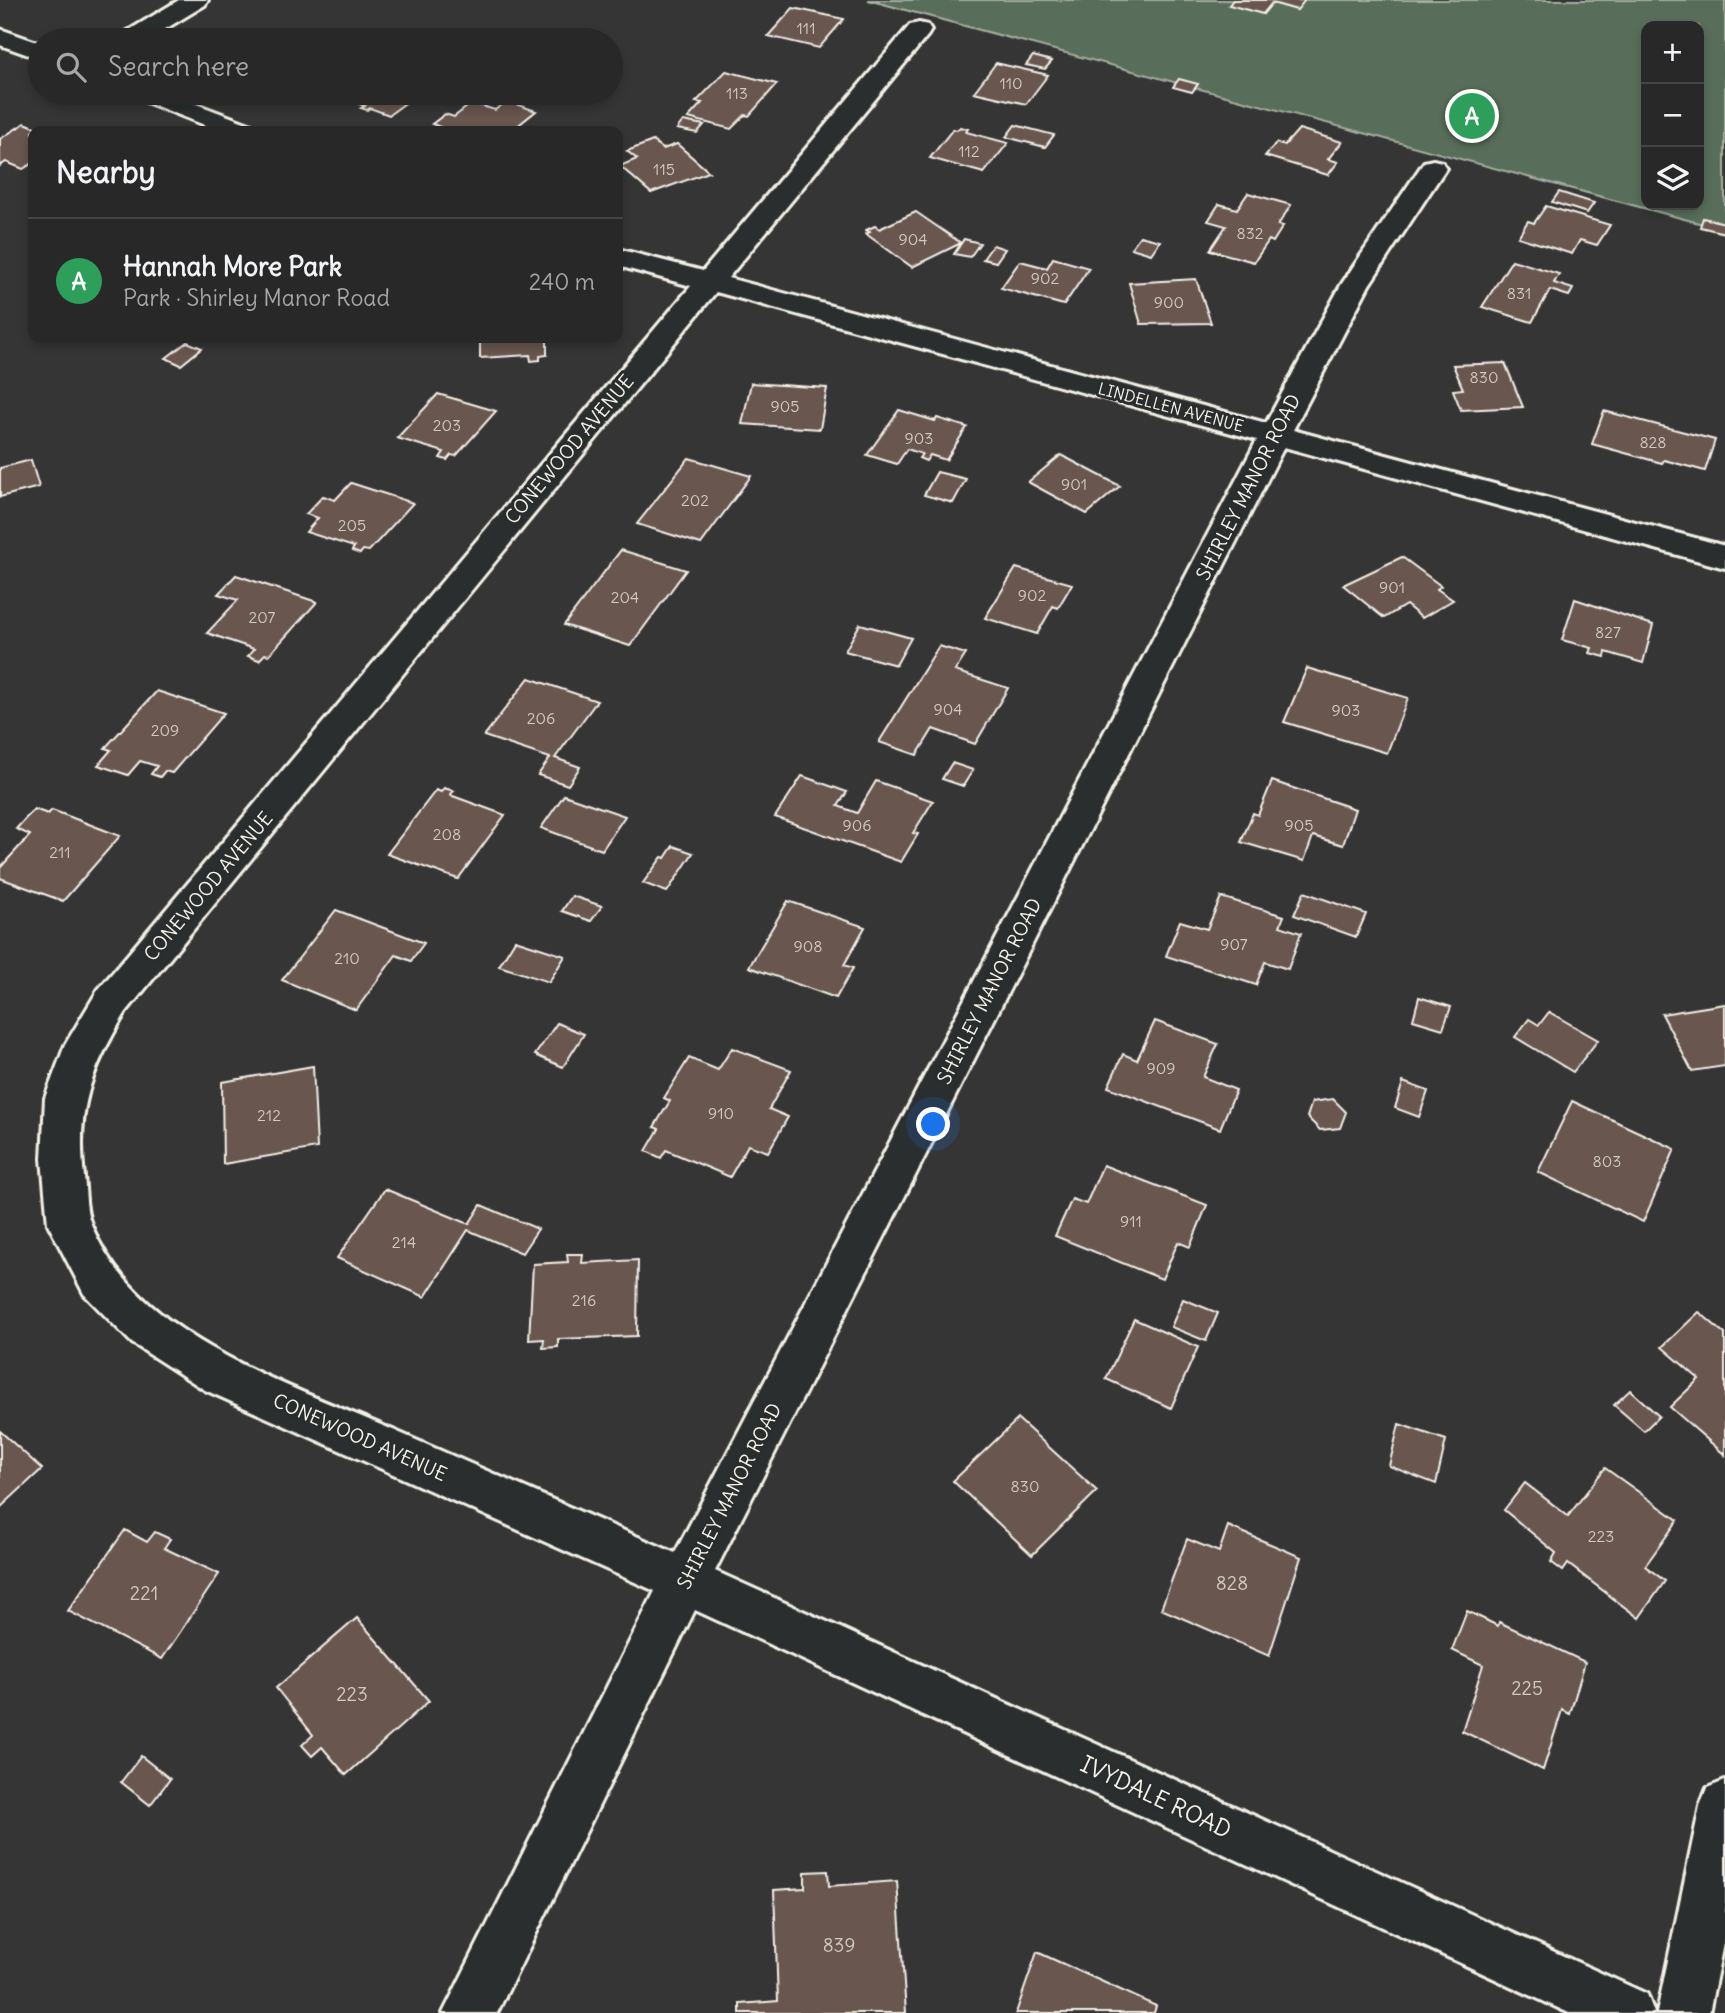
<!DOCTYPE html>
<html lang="en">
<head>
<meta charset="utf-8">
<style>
	:root { --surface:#282828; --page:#343434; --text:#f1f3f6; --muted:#a5a6a8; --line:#444445; --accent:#ff9aa2 }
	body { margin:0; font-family:Delius,sans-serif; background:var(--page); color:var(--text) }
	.controls { position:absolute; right:21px; top:21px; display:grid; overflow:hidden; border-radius:14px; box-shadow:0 4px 10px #0003 }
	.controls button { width:63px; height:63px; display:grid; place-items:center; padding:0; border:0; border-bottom:2px solid var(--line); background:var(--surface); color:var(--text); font:35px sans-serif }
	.you { position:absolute; left:934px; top:1125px; width:24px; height:24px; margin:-18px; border:5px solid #fff; border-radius:50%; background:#1a73e8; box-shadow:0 0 0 10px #1a73e833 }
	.badge { display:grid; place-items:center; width:46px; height:46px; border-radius:50%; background:var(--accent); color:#fff; font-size:23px; font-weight:700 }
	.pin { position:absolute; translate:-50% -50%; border:4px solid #fff; box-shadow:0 2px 7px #0006 }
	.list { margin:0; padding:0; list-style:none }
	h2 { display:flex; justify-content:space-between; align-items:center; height:91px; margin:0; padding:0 28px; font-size:30px }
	h2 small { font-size:23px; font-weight:400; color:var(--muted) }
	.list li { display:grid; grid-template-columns:46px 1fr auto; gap:21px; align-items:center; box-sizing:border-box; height:126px; padding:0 28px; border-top:2px solid var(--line) }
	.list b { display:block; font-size:26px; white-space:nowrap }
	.list p { margin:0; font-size:23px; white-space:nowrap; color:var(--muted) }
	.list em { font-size:23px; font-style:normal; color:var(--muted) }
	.icon { flex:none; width:38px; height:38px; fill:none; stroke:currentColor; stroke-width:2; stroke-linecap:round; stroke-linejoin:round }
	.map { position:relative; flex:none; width:1725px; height:2013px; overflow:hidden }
	.search { position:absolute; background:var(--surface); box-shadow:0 4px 10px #0003; left:28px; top:28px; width:595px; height:77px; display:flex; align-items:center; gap:18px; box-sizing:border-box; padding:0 24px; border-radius:38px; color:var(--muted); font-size:26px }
	.panel { position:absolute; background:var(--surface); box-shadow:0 4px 10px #0003; left:28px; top:126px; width:595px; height:217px; border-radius:14px }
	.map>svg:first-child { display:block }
	.green { fill:#586e5a; stroke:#a6b0a1; stroke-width:2; fill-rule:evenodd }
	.building { fill:#67574f; stroke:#f4f1e8; stroke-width:2 }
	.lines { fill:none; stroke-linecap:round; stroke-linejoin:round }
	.street-casing { stroke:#f4f1e8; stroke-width:6 }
	.street { fill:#2a2d2e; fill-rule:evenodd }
	.labels { text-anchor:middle; stroke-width:6; stroke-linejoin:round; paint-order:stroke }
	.number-label { font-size:16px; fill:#d1cac2 }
	.far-street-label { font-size:16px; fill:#f4f1e8; stroke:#2a2d2e }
	.street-label { font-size:19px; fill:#f4f1e8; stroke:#2a2d2e }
	.near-number-label { font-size:19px; fill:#d1cac2 }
	.near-street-label { font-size:23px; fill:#f4f1e8; stroke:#2a2d2e }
</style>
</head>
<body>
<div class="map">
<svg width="1725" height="2013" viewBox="0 0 1725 2013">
	<rect width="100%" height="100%" fill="#363535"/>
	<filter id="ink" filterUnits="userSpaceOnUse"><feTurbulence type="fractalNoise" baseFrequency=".0143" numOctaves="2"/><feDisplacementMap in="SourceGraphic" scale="14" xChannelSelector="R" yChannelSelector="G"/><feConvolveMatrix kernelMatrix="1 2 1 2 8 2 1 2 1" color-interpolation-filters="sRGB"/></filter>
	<g filter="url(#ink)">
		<!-- green -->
		<path class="green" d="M868 0H1725V230ZM1646 26H1699V205H1646Z"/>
		<!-- building -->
		<g class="building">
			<polygon points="1233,0 1305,0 1297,10 1272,3 1263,14 1229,5"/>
			<polygon points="793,8 844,19 819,48 768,36"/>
			<polygon points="303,28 312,40 247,39 257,37 259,39"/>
			<polygon points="1033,56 1052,61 1045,69 1026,65"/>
			<polygon points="996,63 1048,75 1026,104 974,92"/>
			<polygon points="726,71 777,84 749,116 745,115 731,129 688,118 702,103 696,102"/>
			<polygon points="1179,79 1198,84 1192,92 1173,87"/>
			<polygon points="336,93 419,93 389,115 370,108 367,110 361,108 365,106 337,96 340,94"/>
			<polygon points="507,101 536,111 511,131 436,131 440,127 432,124 445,114 454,117 472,103 495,110"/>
			<polygon points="683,121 704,125 697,133 677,129"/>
			<polygon points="25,123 44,131 33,131 33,163 23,169 6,162 0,166 0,139"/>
			<polygon points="1015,125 1054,135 1045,147 1006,137"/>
			<polygon points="960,127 968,129 966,132 1008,143 984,173 930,158 953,129 957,130"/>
			<polygon points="1299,129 1342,142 1328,159 1338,162 1328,175 1265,156 1276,143 1285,145"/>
			<polygon points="653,141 663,149 677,144 709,172 651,193 620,166 637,159 627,151"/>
			<polygon points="1559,192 1594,203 1587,213 1552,202"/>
			<polygon points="1248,193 1291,205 1278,225 1283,226 1273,242 1269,240 1254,262 1210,250 1226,226 1208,221 1219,204 1237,209"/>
			<polygon points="1546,206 1610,225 1597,245 1580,240 1572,254 1518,237 1528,221 1534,223"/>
			<polygon points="916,212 961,243 912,267 866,234 870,232 866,230 875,226 879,229"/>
			<polygon points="1703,218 1725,223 1725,233 1700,227"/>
			<polygon points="1140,236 1160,241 1151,254 1131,248"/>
			<polygon points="964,239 980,243 970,257 954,254"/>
			<polygon points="993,245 1005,249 996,262 983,259"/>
			<polygon points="1053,258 1089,268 1064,305 1001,288 1020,261 1047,268"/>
			<polygon points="1512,260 1559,274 1554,283 1573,289 1569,296 1550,290 1532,322 1482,307"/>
			<polygon points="1196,279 1211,323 1141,324 1129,283"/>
			<polygon points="480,338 547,338 547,355 540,356 540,360 531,361 530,355 480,358"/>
			<polygon points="187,342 202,348 181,365 166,358"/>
			<polygon points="1505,363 1523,407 1461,410 1453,390 1463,389 1453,365"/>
			<polygon points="751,383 827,388 820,429 742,424"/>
			<polygon points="438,394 496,411 456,456 451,455 447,460 440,458 444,452 397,438"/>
			<polygon points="899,410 935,421 937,418 967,427 946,460 930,455 926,461 919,458 922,454 907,449 897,464 867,455"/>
			<polygon points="1604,411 1715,440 1705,471 1664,460 1662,463 1592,444"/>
			<polygon points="1061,455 1120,486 1087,514 1028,482"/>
			<polygon points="689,458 751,476 701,544 637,524"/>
			<polygon points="31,460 39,487 0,497 0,468"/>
			<polygon points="937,472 966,479 953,503 924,495"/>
			<polygon points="351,483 413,503 369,551 363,550 360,554 352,551 354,547 306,532 318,518 306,514 323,496 335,500"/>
			<polygon points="621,550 686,570 630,646 564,625"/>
			<polygon points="1402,557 1441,586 1437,589 1453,600 1422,618 1406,605 1384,618 1343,585"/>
			<polygon points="1016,568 1072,584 1058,608 1053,606 1037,634 985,618"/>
			<polygon points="236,575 317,602 269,655 265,654 259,660 248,656 254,649 207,633 238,600 218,594"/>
			<polygon points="1575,599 1653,625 1643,663 1606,652 1605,657 1590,653 1592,648 1562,640"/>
			<polygon points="860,624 911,638 896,665 845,651"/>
			<polygon points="939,646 966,654 955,671 1008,688 975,744 933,729 917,755 879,742"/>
			<polygon points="1307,668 1408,698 1387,753 1284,722"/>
			<polygon points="529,678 597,701 555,758 580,767 568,785 538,775 550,758 484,736"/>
			<polygon points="157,691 224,713 172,773 165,771 160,777 151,774 157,766 140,761 128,775 98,765 111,750 105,748"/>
			<polygon points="952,763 973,770 963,786 942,779"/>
			<polygon points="802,776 847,792 838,806 857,813 876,781 933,801 913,833 918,834 901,862 775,817"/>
			<polygon points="1272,781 1355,809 1343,845 1313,836 1304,861 1241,842 1253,813 1258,815"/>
			<polygon points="444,788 454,791 450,795 505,815 458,879 387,854 436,790 441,792"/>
			<polygon points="564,795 625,816 602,850 541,828"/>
			<polygon points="34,809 48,814 52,810 120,836 63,901 0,878 0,868 30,835 16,829"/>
			<polygon points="673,846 693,853 667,892 643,883 662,857 665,858"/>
			<polygon points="1304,892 1366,914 1356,937 1294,915"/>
			<polygon points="572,896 602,906 591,921 562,911"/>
			<polygon points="1221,897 1284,916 1280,926 1301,933 1288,969 1265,962 1256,985 1166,956 1180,921 1207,929"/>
			<polygon points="788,901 865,927 844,965 853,968 836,998 749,967"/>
			<polygon points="336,910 424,943 411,961 396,955 356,1010 282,980"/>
			<polygon points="515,940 565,956 549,982 499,966"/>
			<polygon points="1419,997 1451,1007 1443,1029 1413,1020"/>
			<polygon points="1725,1004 1725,1066 1692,1071 1662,1014"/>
			<polygon points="1549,1012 1598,1040 1573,1072 1515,1037 1529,1019 1539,1025"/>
			<polygon points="1155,1021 1218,1044 1203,1077 1236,1090 1220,1129 1108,1087 1123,1054 1137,1060"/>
			<polygon points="557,1023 584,1034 563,1067 535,1055"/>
			<polygon points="732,1048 791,1070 769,1109 788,1117 768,1152 748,1145 730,1177 666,1150 661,1158 646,1151 659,1129 654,1127 670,1101 664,1098 689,1058 718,1070"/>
			<polygon points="313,1066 317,1148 223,1164 222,1082"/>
			<polygon points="1403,1082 1428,1091 1419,1117 1395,1108"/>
			<polygon points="1333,1099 1346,1112 1340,1128 1320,1130 1307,1117 1312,1102"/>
			<polygon points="1572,1101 1675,1149 1643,1222 1538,1172"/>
			<polygon points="1103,1165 1207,1205 1190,1247 1178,1242 1162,1279 1055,1236 1072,1199 1086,1204"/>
			<polygon points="385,1189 469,1224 481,1205 538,1229 522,1253 468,1230 425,1297 337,1258"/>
			<polygon points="567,1254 583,1254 582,1263 638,1260 637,1336 558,1339 558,1347 543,1348 544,1339 529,1340 533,1264 568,1262"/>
			<polygon points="1183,1299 1218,1313 1206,1341 1171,1327"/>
			<polygon points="1699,1312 1725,1334 1725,1455 1670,1407 1699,1379 1662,1347"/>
			<polygon points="1134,1319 1198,1347 1171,1408 1106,1379"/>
			<polygon points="1630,1390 1659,1416 1644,1431 1614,1405"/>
			<polygon points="1018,1419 1097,1491 1032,1555 953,1481"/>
			<polygon points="1399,1424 1446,1440 1436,1484 1389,1466"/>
			<polygon points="0,1431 42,1469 0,1508"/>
			<polygon points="1605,1468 1678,1520 1645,1566 1665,1581 1639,1618 1568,1564 1563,1571 1551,1562 1556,1553 1504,1510 1525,1483 1568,1516"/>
			<polygon points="1228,1526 1301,1557 1269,1656 1161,1609 1187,1539 1219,1552"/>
			<polygon points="125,1530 147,1542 155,1532 170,1539 164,1548 219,1574 162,1659 68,1611"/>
			<polygon points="1467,1611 1498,1626 1499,1622 1585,1662 1570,1714 1562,1710 1543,1770 1462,1731 1483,1665 1452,1650"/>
			<polygon points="357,1618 429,1701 346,1775 322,1747 312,1756 302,1745 313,1735 276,1688"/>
			<polygon points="141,1756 170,1779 150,1805 121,1782"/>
			<polygon points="828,1871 829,1886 897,1881 906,2013 740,2013 740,2004 778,2001 774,1890 805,1888 805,1872"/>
			<polygon points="1037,1952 1156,2006 1154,2013 1016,2013"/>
		</g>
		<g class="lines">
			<defs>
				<g id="street">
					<polygon points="179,0 208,0 205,5 147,40 118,40 121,35"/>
					<path d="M919 23 928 25 931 30 928 35 728 278 1266 423 1341 285 1424 162 1433 160 1442 162 1446 168 1369 285 1293 430 1725 546V568L1284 447 715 1571 1647 1994 1654 2013H1569L695 1610 497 2013H443L655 1591 205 1390 132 1343 84 1294 48 1224 42 1159 45 1098 65 1045 98 990 691 286 618 266V249L703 271 910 25ZM716 292 1257 440 675 1553C581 1512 487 1471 393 1430 290 1385 136 1338 91 1224 85 1211 86 1192 84 1177 76 1108 91 1070 126 1012Z"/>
					<polygon points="0,29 40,43 40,59 0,45"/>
					<polygon points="132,93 167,93 252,125 256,131 220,131 136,98"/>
					<polygon points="1725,1781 1725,1934 1709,2013 1657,2013 1700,1806 1707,1788"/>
				</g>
			</defs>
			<!-- street casing -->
			<use href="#street" class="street-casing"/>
			<!-- street -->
			<use href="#street" class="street"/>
		</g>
	</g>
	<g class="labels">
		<!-- number labels -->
		<g class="number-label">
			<text x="806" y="34">111</text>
			<text x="1011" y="89">110</text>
			<text x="737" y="99">113</text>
			<text x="969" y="157">112</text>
			<text x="664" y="175">115</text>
			<text x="1250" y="239">832</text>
			<text x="913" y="245">904</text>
			<text x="1045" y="284">902</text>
			<text x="1519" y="299">831</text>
			<text x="1169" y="308">900</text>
			<text x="1484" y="383">830</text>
			<text x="785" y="412">905</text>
			<text x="447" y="431">203</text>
			<text x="919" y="444">903</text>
			<text x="1653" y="448">828</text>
			<text x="1074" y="490">901</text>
			<text x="695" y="506">202</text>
			<text x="352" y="531">205</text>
			<text x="1392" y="593">901</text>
			<text x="1032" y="601">902</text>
			<text x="625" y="603">204</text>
			<text x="262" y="623">207</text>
			<text x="1608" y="638">827</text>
			<text x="948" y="715">904</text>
			<text x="1346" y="716">903</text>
			<text x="541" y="724">206</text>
			<text x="165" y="736">209</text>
			<text x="857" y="831">906</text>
			<text x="1299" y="831">905</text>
			<text x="447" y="840">208</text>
			<text x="60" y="858">211</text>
			<text x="1234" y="950">907</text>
			<text x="808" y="952">908</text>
			<text x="347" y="964">210</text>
			<text x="1161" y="1074">909</text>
			<text x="721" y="1119">910</text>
			<text x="269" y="1121">212</text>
			<text x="1607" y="1167">803</text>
			<text x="1131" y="1227">911</text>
			<text x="404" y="1248">214</text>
			<text x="584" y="1306">216</text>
			<text x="1025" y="1492">830</text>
			<text x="1601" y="1542">223</text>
		</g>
		<!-- far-street labels -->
		<g class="far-street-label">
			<text transform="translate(1171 407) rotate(15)" y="6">LINDELLEN AVENUE</text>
		</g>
		<!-- street labels -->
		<g class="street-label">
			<text transform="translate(569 449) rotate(-50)" y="7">CONEWOOD AVENUE</text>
			<text transform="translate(1248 487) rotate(-63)" y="7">SHIRLEY MANOR ROAD</text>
			<text transform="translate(208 886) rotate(-50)" y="7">CONEWOOD AVENUE</text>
			<text transform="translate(989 991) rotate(-63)" y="7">SHIRLEY MANOR ROAD</text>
			<text transform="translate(360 1437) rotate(24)" y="7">CONEWOOD AVENUE</text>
			<text transform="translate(729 1496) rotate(-63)" y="7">SHIRLEY MANOR ROAD</text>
		</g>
		<!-- near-number labels -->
		<g class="near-number-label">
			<text x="1232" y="1590">828</text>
			<text x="144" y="1600">221</text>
			<text x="1527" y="1695">225</text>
			<text x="352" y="1701">223</text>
			<text x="839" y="1952">839</text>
		</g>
		<!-- near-street labels -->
		<g class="near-street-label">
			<text transform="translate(1156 1797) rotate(25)" y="8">IVYDALE ROAD</text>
		</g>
	</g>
</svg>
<div class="controls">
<button>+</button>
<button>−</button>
<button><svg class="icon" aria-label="layers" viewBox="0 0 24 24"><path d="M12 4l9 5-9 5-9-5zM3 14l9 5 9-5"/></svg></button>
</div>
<div class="you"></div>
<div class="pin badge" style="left:1472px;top:116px;background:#2e9e5b">A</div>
<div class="search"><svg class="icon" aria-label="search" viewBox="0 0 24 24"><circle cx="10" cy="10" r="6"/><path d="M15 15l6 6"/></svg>Search here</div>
<section class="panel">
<h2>Nearby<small></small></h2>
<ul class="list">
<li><span class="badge" style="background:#2e9e5b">A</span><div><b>Hannah More Park</b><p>Park · Shirley Manor Road</p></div><em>240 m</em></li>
</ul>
</section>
</div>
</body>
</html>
